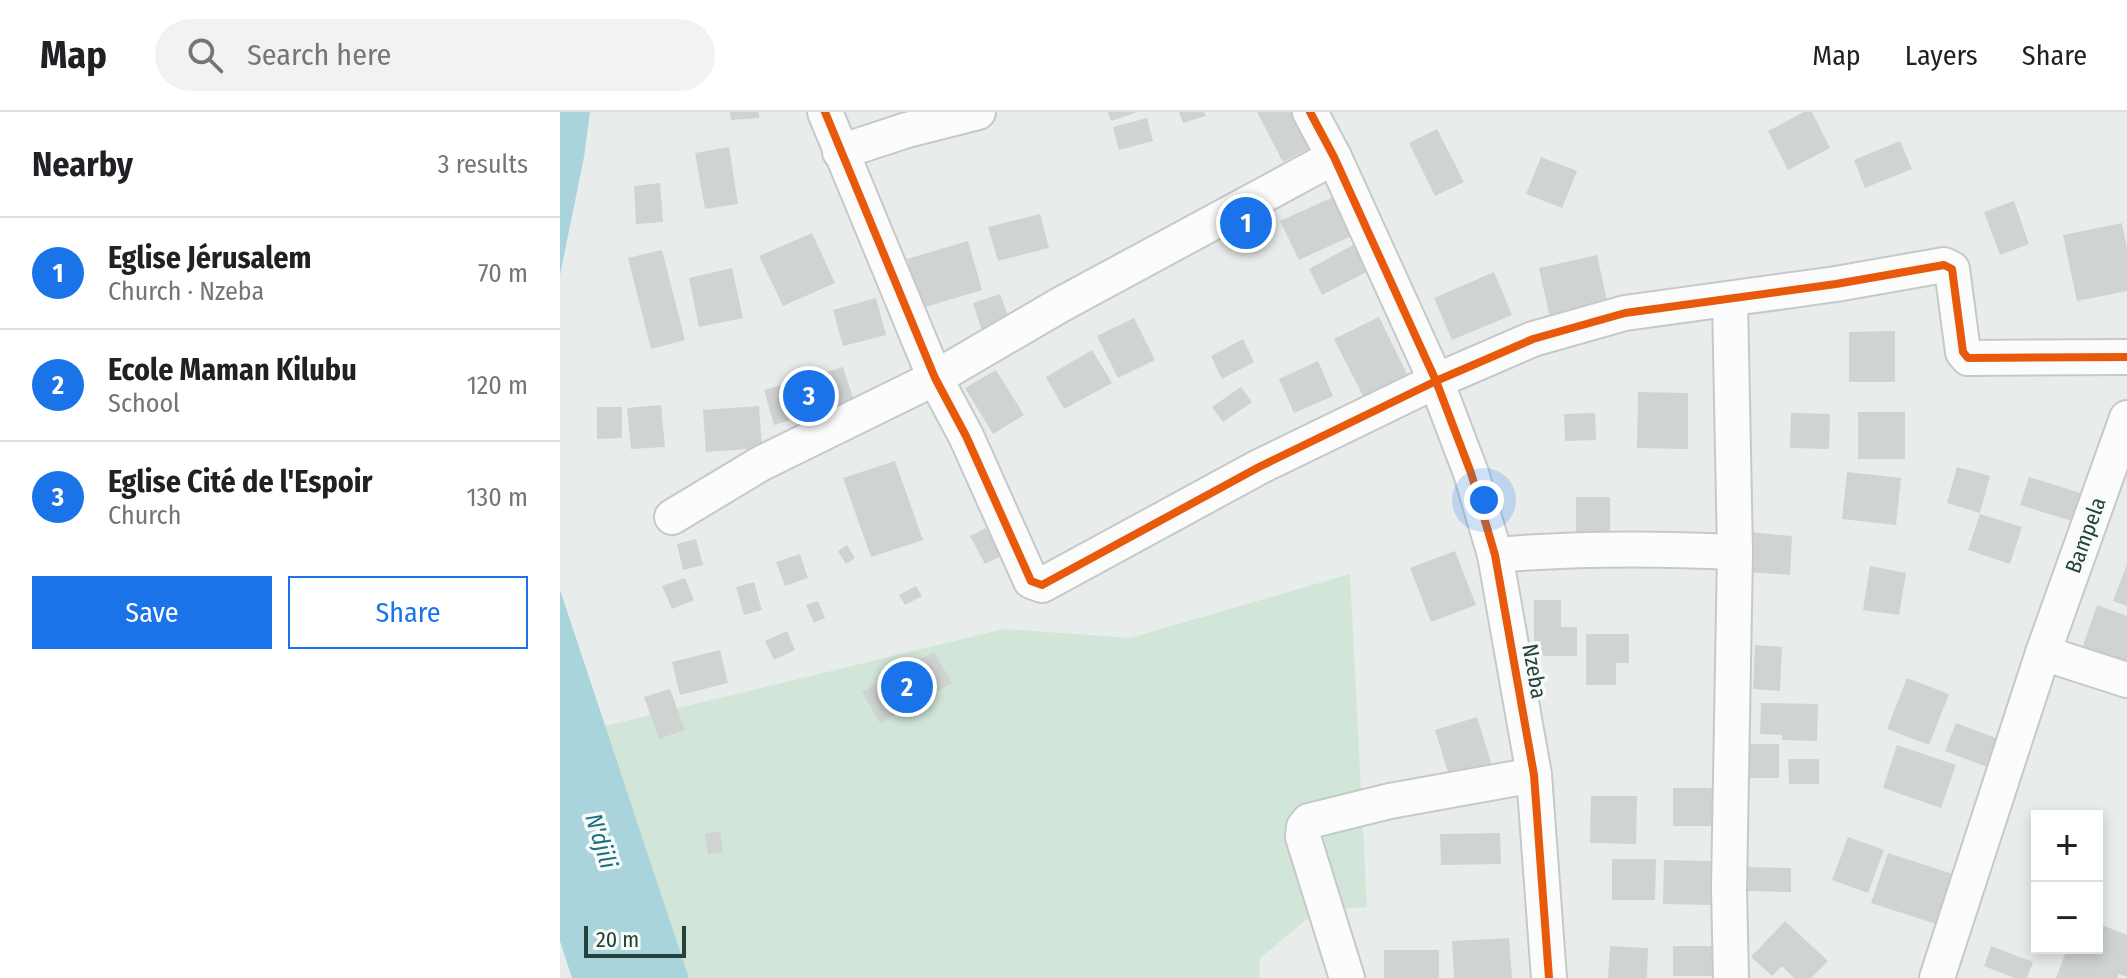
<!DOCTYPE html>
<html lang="en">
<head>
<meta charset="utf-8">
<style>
	:root { --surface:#fff; --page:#f2f2f2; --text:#202124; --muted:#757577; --line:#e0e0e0; --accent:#1a73e8 }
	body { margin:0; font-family:"Fira Sans Condensed",sans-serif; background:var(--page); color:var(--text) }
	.controls { position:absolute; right:24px; bottom:24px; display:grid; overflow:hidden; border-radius:0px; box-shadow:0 4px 12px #0003 }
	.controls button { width:72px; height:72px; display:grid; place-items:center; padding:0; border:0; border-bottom:2px solid var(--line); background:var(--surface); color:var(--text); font:40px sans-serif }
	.scale { position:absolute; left:24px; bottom:20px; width:102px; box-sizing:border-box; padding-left:8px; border:4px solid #24423a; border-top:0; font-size:22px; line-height:28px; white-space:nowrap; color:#24423a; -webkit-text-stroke:6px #f7fbf9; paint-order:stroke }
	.you { position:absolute; left:924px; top:388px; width:28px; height:28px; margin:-20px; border:6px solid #fff; border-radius:50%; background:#1a73e8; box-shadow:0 0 0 12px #1a73e833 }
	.badge { display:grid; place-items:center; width:52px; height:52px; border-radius:50%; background:var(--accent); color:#fff; font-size:26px; font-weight:700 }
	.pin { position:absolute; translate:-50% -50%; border:4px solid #fff; box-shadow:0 2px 8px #0006 }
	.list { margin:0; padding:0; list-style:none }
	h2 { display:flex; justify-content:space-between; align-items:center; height:104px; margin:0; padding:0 32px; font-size:34px }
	h2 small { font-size:26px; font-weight:400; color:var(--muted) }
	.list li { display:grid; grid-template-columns:52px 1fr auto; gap:24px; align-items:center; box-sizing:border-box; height:112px; padding:0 32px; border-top:2px solid var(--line) }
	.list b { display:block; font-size:30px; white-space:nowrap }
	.list p { margin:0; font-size:26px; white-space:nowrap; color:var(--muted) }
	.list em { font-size:26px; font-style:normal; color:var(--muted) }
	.actions { display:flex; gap:16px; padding:24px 32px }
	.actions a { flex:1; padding:18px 0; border:2px solid var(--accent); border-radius:0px; text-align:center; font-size:28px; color:var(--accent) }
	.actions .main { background:var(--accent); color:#fff }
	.icon { flex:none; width:44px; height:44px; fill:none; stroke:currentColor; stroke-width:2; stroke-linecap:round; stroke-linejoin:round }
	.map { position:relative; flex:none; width:1567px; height:866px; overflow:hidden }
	header { display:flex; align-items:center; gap:48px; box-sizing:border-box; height:112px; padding:0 40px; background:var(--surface); border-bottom:2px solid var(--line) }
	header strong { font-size:38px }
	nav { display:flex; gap:44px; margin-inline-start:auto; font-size:28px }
	.search { width:560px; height:72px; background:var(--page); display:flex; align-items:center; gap:20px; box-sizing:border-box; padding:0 28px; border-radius:44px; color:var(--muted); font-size:30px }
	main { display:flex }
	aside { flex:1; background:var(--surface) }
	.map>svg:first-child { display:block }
	.green { fill:#d1e6d8 }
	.water { fill:#a9d4db }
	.building { fill:#cfd4d2 }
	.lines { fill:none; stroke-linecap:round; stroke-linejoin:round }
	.minor-casing { stroke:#c5cac8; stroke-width:38 }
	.minor { stroke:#fcfcfc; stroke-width:34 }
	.cycleway-casing { stroke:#f7fbf9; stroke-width:13 }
	.cycleway { stroke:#e8590c; stroke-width:8 }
	.labels { text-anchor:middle; stroke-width:7; stroke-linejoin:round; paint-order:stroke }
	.street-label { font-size:22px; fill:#24423a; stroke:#f7fbf9 }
	.water-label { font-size:24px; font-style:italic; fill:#1c6f80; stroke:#f7fbf9 }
</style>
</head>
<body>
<header>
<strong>Map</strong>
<div class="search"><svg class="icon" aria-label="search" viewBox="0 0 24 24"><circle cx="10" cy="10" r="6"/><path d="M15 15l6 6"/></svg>Search here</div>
<nav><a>Map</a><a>Layers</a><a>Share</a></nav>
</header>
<main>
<aside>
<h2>Nearby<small>3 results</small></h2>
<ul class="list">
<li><span class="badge">1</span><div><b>Eglise Jérusalem</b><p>Church · Nzeba</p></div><em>70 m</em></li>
<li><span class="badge">2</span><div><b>Ecole Maman Kilubu</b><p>School</p></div><em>120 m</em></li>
<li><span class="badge">3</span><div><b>Eglise Cité de l'Espoir</b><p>Church</p></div><em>130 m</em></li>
</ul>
<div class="actions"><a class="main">Save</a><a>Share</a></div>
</aside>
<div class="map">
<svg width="1567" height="866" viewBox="0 0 1567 866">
	<rect width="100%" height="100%" fill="#e8edeb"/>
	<!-- green -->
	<polygon class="green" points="790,462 807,795 758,798 700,846 699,866 129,866 45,614 444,517 570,526"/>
	<!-- water -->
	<g class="water">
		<polygon points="0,0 30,0 24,45 0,163"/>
		<polygon points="0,478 129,866 12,866 0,829"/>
	</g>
	<!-- building -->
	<g class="building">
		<polygon points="170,0 199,0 199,6 171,8"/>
		<polygon points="548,0 575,0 575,1 551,9"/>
		<polygon points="619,0 644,0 646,4 623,11"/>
		<polygon points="697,0 738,0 755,34 723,50"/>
		<polygon points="1244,0 1252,0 1270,36 1228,58 1208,19"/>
		<polygon points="587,6 593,29 559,38 553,15"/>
		<polygon points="877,17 904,70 875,84 849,31"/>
		<polygon points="1340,29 1352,57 1305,76 1294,48"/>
		<polygon points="169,35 178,92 145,97 135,41"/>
		<polygon points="981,45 1017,59 1002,96 966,82"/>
		<polygon points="100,71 103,110 76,112 74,74"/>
		<polygon points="780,82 798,121 739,148 720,109"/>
		<polygon points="1454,89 1469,132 1440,143 1424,100"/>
		<polygon points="480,102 489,136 438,149 428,115"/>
		<polygon points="1562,111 1567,136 1567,179 1517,189 1503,123"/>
		<polygon points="252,121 275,171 223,194 199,144"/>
		<polygon points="802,128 816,155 762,183 749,157"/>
		<polygon points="408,129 422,178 362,196 347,147"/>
		<polygon points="102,138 125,228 91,237 68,146"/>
		<polygon points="1037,143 1049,198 991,211 979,156"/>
		<polygon points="172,156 183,206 139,215 129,166"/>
		<polygon points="934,160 952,203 892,228 874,186"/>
		<polygon points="440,182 450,209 422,219 413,191"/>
		<polygon points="316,186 326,223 283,234 273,198"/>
		<polygon points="819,205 847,262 803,284 774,227"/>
		<polygon points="574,206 595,248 558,266 537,224"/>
		<polygon points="1335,219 1335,270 1289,270 1289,220"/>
		<polygon points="683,227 694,250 662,267 651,244"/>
		<polygon points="532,238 552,271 504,297 486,265"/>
		<polygon points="758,249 773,284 734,301 719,267"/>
		<polygon points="283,255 294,289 214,313 204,278"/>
		<polygon points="436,258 464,303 433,322 405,276"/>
		<polygon points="681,275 692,290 663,310 652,295"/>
		<polygon points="1078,280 1128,281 1128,337 1077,336"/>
		<polygon points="101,293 105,335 71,337 67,296"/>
		<polygon points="199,294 202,336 146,340 143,298"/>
		<polygon points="37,295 62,295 62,326 37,327"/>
		<rect x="1298" y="300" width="47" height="47"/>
		<polygon points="1035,301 1036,328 1005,329 1004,302"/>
		<polygon points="1231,301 1270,302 1269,337 1230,336"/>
		<polygon points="335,349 363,428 311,445 283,366"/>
		<polygon points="1397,355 1430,364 1420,401 1387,391"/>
		<polygon points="1287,360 1341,366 1336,413 1282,407"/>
		<polygon points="1469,365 1527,383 1518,411 1460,393"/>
		<rect x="1016" y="385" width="34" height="37"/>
		<polygon points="1420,402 1462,415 1450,452 1408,438"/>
		<polygon points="426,416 441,444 425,452 410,424"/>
		<polygon points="1188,420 1232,424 1230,463 1185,460"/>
		<polygon points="136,427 143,453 123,458 117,432"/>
		<polygon points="287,433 295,446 286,452 278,439"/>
		<polygon points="895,439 916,493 871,510 850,456"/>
		<polygon points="240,442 248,466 225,474 216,450"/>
		<polygon points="1567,452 1567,494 1553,489"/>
		<polygon points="1310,454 1346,461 1339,503 1303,498"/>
		<polygon points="125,466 134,488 112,497 102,474"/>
		<polygon points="194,470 202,498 184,503 176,475"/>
		<polygon points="356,474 362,484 345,493 339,483"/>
		<polygon points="974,488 1001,488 1001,515 1017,515 1017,544 974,544"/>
		<polygon points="258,489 265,506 254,511 246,493"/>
		<polygon points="1537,493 1567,504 1567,550 1523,534"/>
		<polygon points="227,519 235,538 214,548 205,529"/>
		<polygon points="1026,522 1069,522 1069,551 1056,551 1056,573 1026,573"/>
		<polygon points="1195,533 1222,535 1220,579 1193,577"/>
		<polygon points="160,538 168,571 120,583 112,550"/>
		<polygon points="374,540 392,571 320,611 302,580"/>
		<polygon points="1347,566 1389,582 1369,633 1327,617"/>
		<polygon points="110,577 125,618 99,627 84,585"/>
		<polygon points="1201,591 1258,592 1257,629 1222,628 1222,623 1200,622"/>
		<polygon points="917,605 933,657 891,670 875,618"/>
		<polygon points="1396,611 1438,627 1427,655 1385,639"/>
		<rect x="1182" y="632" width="37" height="34"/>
		<polygon points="1337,633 1396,653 1381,696 1323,676"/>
		<polygon points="1228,647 1259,647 1259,672 1229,672"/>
		<rect x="1113" y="676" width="47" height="38"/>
		<polygon points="1031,684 1077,684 1076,732 1030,731"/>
		<polygon points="160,719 163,740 148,742 145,722"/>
		<polygon points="940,721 941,752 881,753 880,722"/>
		<polygon points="1288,725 1324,738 1308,781 1272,768"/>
		<polygon points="1328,741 1393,762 1376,812 1311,791"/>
		<polygon points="1052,747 1096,747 1095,788 1052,788"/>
		<polygon points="1104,748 1154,749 1153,793 1103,792"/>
		<polygon points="1179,755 1231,756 1231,780 1179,779"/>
		<polygon points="1225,809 1268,849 1251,866 1234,866 1222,854 1212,864 1191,845"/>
		<polygon points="1537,811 1567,823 1567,865 1558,862 1557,866 1496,866 1506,840 1501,838 1502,836 1537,836"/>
		<polygon points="949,826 952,866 894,866 892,829"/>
		<polygon points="1050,834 1088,836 1087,866 1048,866"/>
		<rect x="1113" y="834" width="53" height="30"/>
		<polygon points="1431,834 1473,850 1467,866 1455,866 1424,854"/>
		<rect x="824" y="838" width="55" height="28"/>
	</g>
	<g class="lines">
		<defs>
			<g id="minor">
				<polyline points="265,0 375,266 406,324 471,469 482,473 699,355 876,269 973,227 1065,201 1276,172 1384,153 1392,157 1403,240 1408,246 1567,245"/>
				<polyline points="750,0 774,45 876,269 911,361 935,443 974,663 989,866"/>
				<polyline points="280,40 347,18 418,0"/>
				<polyline points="1170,188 1175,440 1169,777 1171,866"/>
				<polyline points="112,405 200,352 375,266 500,193 774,45"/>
				<path d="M935 443C1016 436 1094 436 1175 440"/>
				<polyline points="1483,541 1567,568"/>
				<polyline points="787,866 743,725 744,715 749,709 830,689 974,663"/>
				<polyline points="1377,866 1483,541 1567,306"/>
			</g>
		</defs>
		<!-- minor casing -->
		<use href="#minor" class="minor-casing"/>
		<!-- minor -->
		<use href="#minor" class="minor"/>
		<defs>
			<g id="cycleway">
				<polyline points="265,0 375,266 406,324 471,469 482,473 699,355 876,269 973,227 1065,201 1276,172 1384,153 1392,157 1403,240 1408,246 1567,245"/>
				<polyline points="750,0 774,45 876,269 911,361 935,443 974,663 989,866"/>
			</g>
		</defs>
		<!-- cycleway casing -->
		<use href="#cycleway" class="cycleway-casing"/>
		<!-- cycleway -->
		<use href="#cycleway" class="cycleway"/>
	</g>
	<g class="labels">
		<!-- street labels -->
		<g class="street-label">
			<text transform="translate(1525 423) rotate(-70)" y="8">Bampela</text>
			<text transform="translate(975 559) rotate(80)" y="8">Nzeba</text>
		</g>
		<!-- water labels -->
		<g class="water-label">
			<text transform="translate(41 729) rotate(73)" y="8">N'djili</text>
		</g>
	</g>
</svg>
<div class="controls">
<button>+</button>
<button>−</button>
</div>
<div class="scale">20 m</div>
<div class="you"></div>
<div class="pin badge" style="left:686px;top:111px">1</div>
<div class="pin badge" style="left:347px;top:575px">2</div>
<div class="pin badge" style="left:249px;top:284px">3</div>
</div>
</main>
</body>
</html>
